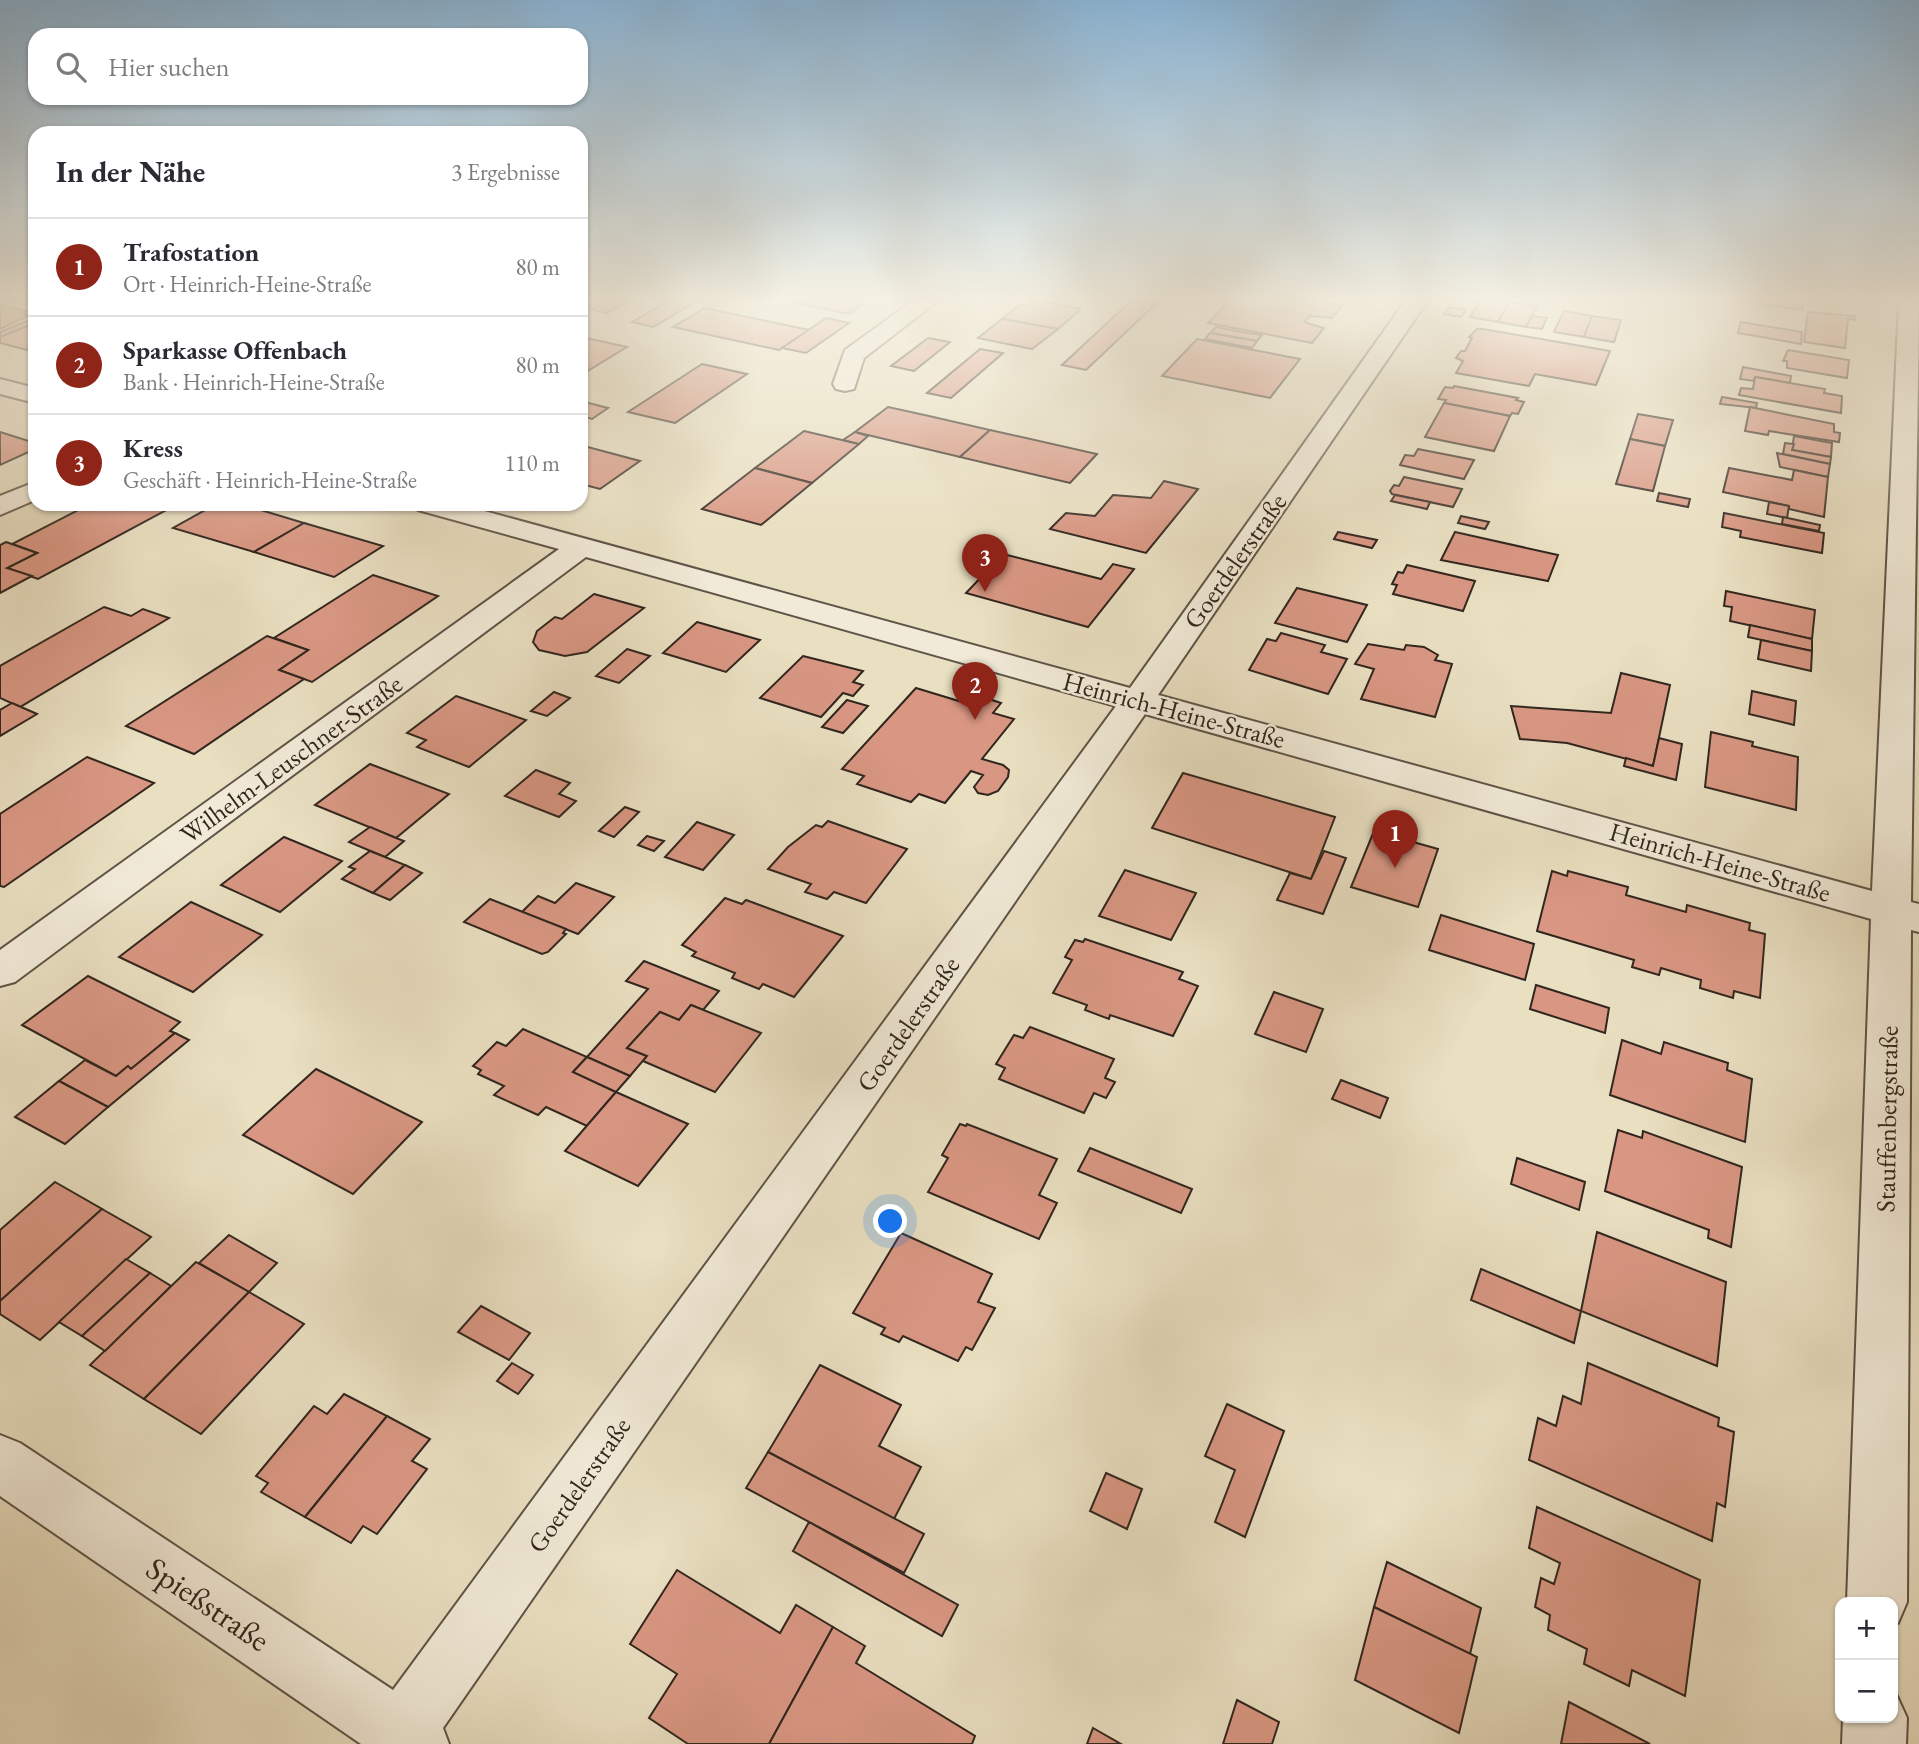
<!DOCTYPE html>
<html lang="de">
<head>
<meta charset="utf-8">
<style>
	:root { --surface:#fff; --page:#f7f7f7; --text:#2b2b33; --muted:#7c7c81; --line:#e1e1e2; --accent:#8f2418 }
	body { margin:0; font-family:"EB Garamond",serif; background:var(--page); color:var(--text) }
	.controls { position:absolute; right:21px; bottom:21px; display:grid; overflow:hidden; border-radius:14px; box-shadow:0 2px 5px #0004 }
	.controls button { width:63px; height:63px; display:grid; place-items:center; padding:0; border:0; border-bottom:2px solid var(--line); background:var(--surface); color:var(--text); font:35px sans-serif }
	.you { position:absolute; left:891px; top:1222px; width:24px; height:24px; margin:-18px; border:5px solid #fff; border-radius:50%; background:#1a73e8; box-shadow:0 0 0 10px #1a73e833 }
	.badge { display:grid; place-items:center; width:46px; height:46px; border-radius:50%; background:var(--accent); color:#fff; font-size:23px; font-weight:700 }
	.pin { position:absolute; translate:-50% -58px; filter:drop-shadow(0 2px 4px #0008) }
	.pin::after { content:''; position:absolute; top:37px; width:24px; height:21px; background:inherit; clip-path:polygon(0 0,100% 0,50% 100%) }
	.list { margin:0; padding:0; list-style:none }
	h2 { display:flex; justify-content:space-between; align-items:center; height:91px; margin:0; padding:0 28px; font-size:30px }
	h2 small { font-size:23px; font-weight:400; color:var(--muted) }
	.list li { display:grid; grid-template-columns:46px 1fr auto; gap:21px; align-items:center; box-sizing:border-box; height:98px; padding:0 28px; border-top:2px solid var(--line) }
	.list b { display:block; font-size:26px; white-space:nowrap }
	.list p { margin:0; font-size:23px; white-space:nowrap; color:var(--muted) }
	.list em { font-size:23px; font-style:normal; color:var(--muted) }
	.icon { flex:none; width:38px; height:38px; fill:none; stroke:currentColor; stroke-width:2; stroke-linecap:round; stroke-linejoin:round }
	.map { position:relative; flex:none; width:1919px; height:1744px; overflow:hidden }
	.search { position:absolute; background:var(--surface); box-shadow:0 2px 5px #0004; left:28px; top:28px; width:560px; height:77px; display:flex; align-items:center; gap:18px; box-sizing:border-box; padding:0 24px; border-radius:21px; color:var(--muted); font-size:26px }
	.panel { position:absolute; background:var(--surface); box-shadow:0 2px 5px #0004; left:28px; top:126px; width:560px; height:385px; border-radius:21px }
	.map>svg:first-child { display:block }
	.building { fill:#d99783; stroke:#31261e; stroke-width:2 }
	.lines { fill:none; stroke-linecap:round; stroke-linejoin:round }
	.minor-casing { stroke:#5f5447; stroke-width:4 }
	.minor { fill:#f1ead7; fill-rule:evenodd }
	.labels { text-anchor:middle; stroke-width:5; stroke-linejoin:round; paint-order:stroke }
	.street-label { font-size:26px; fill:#31261e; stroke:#f1ead7 }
	.near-street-label { font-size:32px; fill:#31261e; stroke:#f1ead7 }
</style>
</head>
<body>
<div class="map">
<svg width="1919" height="1744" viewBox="0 0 1919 1744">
	<rect width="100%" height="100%" fill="#e9dfc1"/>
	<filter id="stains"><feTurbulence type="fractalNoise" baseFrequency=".00286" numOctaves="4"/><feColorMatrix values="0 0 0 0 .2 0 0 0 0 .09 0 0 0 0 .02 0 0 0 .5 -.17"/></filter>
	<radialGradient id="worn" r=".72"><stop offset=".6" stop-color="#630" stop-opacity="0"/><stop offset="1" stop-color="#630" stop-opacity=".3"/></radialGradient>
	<!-- building -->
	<g class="building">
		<polygon points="581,300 630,300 607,313 581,307"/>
		<polygon points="670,300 699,300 653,327 632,322"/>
		<polygon points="794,300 859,300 866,302 849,314 792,302"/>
		<polygon points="1035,300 1081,309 1058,329 1002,319 1021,304 1028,305"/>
		<polygon points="1132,300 1160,300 1086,370 1062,365"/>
		<polygon points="1230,300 1315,300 1343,305 1332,318 1310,316 1304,322 1324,328 1312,343 1208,323"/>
		<polygon points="1480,300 1498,300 1509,302 1498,322 1470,317"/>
		<polygon points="1738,300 1785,300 1803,303 1802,310"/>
		<polygon points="1509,302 1537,306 1526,327 1498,322"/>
		<polygon points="0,305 27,311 22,313 30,315 0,329"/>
		<polygon points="1449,307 1466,310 1461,317 1444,314"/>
		<polygon points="705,308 809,330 779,350 673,327"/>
		<polygon points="1564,311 1592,316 1584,337 1554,332"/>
		<polygon points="1808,312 1855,316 1855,320 1848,318 1845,348 1804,342"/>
		<polygon points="1532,316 1547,318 1542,329 1526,327"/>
		<polygon points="1592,316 1621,320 1614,342 1584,337"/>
		<polygon points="35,318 35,323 0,337 0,332"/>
		<polygon points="826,318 849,323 806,353 782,348"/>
		<polygon points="1002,319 1058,329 1032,349 978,338"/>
		<polygon points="1741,322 1802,332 1801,344 1738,333"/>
		<polygon points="35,323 35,347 27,350 0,343 0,337"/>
		<polygon points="1216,327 1242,332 1262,335 1257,341 1210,333"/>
		<polygon points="1477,329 1483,329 1610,351 1596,385 1535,374 1529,386 1456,373 1463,361 1456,358 1461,351 1465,351 1472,338 1469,337"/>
		<polygon points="1210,333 1257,341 1252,348 1205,339"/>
		<polygon points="581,337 582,337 627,347 581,375"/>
		<polygon points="928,338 950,342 914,371 891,366"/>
		<polygon points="1197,339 1300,359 1270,398 1162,376"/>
		<polygon points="980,349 1003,353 951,398 927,393"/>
		<polygon points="1788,350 1849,360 1847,378 1787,368 1787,361 1783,361"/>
		<polygon points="702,364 747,374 675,423 628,412"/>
		<polygon points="1743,367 1791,376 1790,383 1755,377 1754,381 1740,379"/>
		<polygon points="1755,377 1825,389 1824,393 1842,396 1841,413 1739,395 1741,388 1753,389"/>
		<polygon points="1454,386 1518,398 1516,400 1524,402 1518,414 1512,413 1510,416 1444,403 1446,400 1438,399 1445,387 1453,388"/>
		<polygon points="1722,397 1757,403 1756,408 1720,404"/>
		<polygon points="581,401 608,408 592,419 581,416"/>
		<polygon points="1444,403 1510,416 1494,451 1425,437"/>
		<polygon points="888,407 929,416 990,430 960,457 855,432"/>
		<polygon points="1750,407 1834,424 1834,432 1840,433 1839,442 1769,431 1768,435 1745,431"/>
		<polygon points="1638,414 1673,420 1665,446 1630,439"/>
		<polygon points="990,430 1097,454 1070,483 960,457"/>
		<polygon points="804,431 859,444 812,483 755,468"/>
		<polygon points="0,432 35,443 35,449 0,465"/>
		<polygon points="855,432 868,436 859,444 843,440"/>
		<polygon points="1794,436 1832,443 1831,457 1792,450"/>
		<polygon points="1630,439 1665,446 1653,491 1616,484"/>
		<polygon points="1785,443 1794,444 1792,450 1831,457 1830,464 1783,454"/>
		<polygon points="584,446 640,461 600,489 581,484 581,448"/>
		<polygon points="1418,449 1474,460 1464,479 1400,465 1405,455 1414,456"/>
		<polygon points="1777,453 1830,464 1828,477 1780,467"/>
		<polygon points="755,468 812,483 761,525 702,509"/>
		<polygon points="1729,468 1792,480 1794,470 1828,477 1824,517 1789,509 1789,506 1723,492"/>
		<polygon points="1404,477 1462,489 1453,507 1392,494 1390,491 1394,485 1399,486"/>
		<polygon points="1164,481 1198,489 1146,553 1050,529 1066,513 1095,516 1113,495 1151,498"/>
		<polygon points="1659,493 1690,499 1688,507 1657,501"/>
		<polygon points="1395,495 1430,502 1427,509 1391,501"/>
		<polygon points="1769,502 1789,506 1787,518 1767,514"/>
		<polygon points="90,504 163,504 172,507 38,579 7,568 37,553 12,544"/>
		<polygon points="216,504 241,504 304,523 254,552 173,528"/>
		<polygon points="1724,513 1824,533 1822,553 1740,537 1741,531 1722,527"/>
		<polygon points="1461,516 1489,522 1485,529 1458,523"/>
		<polygon points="1783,517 1820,525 1819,531 1782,524"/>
		<polygon points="304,523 383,546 334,577 254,552"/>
		<polygon points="1338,532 1377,540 1372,548 1334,539"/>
		<polygon points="1455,532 1558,555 1548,581 1441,560"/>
		<polygon points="6,542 37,553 7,568 32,576 0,593 0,545"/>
		<polygon points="1003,554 1101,579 1113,564 1134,569 1088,627 966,593"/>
		<polygon points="1407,565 1475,581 1463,611 1393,594 1397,585 1392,584 1398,572 1403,573"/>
		<polygon points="373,575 438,596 312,682 279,670 308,650 274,638"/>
		<polygon points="1297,588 1367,605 1347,642 1275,623"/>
		<polygon points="1726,591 1815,610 1812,639 1730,621 1732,607 1724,606"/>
		<polygon points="594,594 644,608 587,652 565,656 539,650 533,642 537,631 555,617 562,619"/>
		<polygon points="104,607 131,616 143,609 169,618 20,707 0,698 0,666"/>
		<polygon points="697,622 760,640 726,672 663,653"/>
		<polygon points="1750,625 1812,639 1812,651 1748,637"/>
		<polygon points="1281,633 1325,645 1321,652 1347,659 1328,694 1249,670 1267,639 1276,641"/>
		<polygon points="267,636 308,650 279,670 304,679 194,754 126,726"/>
		<polygon points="1761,640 1812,651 1811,671 1758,659"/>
		<polygon points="1368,644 1404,650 1406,645 1424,647 1438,655 1435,660 1452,664 1435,717 1361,699 1374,669 1355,664"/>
		<polygon points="627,649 650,656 619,683 596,676"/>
		<polygon points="803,656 863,671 853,682 863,685 853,696 843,693 821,717 760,698"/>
		<polygon points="1621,673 1670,685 1653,766 1567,743 1520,739 1511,706 1611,713"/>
		<polygon points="916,688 972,705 980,696 1001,703 993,713 1014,719 982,759 1003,765 1009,770 1008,777 998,791 988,795 978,793 974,787 983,775 971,771 945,803 919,794 911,802 857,784 864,776 842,769"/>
		<polygon points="1752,691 1796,701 1794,725 1749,714"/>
		<polygon points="554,692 570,698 547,716 531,711"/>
		<polygon points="456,696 526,720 469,767 417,747 426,740 407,733"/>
		<polygon points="847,700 868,706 843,733 822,727"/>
		<polygon points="12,703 37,714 0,736 0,710"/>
		<polygon points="1711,732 1753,742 1752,746 1798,757 1796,810 1705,787"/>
		<polygon points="1659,738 1682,744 1676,780 1624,766 1626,758 1653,766"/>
		<polygon points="87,757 154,783 4,887 0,886 0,814"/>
		<polygon points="370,764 449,794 396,838 315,805"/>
		<polygon points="536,770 570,783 559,794 576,801 559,817 505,796"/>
		<polygon points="1183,773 1335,817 1311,879 1152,828"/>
		<polygon points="625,807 639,812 614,837 599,831"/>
		<polygon points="828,821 907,849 866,903 834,892 827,899 805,892 811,884 768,869 788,847 816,825 822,827"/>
		<polygon points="697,822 734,835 703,870 665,857"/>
		<polygon points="370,827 396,838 404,841 385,857 349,842"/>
		<polygon points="1374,831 1438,849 1418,907 1351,887"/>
		<polygon points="647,836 664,841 654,851 638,845"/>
		<polygon points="284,837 342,861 280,912 221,885"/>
		<polygon points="370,851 405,865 373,893 342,879 355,869 349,867"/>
		<polygon points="1324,851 1346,858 1323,914 1277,900 1290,873 1311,879"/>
		<polygon points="405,865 422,873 390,900 373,893"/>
		<polygon points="1125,870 1196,893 1171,940 1099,916"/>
		<polygon points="1552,871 1567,876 1568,871 1628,887 1626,895 1686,912 1687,905 1750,923 1749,930 1765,934 1760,998 1734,991 1733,998 1700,988 1701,980 1661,968 1659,975 1632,967 1634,960 1537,931"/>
		<polygon points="576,883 614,897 578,934 522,912 538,896 555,903"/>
		<polygon points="725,898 742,904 746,900 843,936 794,997 763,984 759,989 732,978 735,973 692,956 696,952 682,945"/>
		<polygon points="490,899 566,929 563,933 566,934 548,952 542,954 464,922"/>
		<polygon points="191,902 262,935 193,992 119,957"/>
		<polygon points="1441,915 1534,944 1525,980 1429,950"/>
		<polygon points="1085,939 1183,972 1179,979 1198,986 1173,1036 1110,1015 1109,1019 1085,1010 1087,1005 1053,993 1072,960 1065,957 1075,940 1083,942"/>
		<polygon points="644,961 719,991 703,1010 691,1005 679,1020 660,1012 627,1048 647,1056 630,1076 587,1057 648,989 626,981"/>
		<polygon points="88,976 180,1022 170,1031 175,1033 131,1069 128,1066 116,1076 22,1025"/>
		<polygon points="1536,985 1609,1008 1605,1033 1530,1009"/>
		<polygon points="1274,992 1323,1009 1306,1052 1255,1034"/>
		<polygon points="691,1005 761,1033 715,1092 643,1061 647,1056 627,1048 660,1012 679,1020"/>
		<polygon points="1030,1027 1114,1059 1105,1078 1115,1082 1106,1098 1094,1093 1084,1113 999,1079 1005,1068 996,1064 1014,1035 1023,1038"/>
		<polygon points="523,1029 587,1057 573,1072 616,1092 587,1126 546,1107 538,1115 494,1095 504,1086 478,1074 481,1070 473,1066 497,1042 506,1046"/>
		<polygon points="175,1033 189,1040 108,1107 59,1081 85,1060 116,1076 128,1066 131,1069"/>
		<polygon points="1622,1040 1661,1054 1664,1042 1728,1063 1727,1070 1752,1079 1745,1142 1610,1095"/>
		<polygon points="587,1057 630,1076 616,1092 573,1072"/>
		<polygon points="316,1069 422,1122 353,1194 243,1135"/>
		<polygon points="1341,1080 1388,1098 1380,1118 1332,1099"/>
		<polygon points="59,1081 108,1107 65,1144 15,1117"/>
		<polygon points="616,1092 688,1124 638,1186 565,1151"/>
		<polygon points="960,1124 966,1126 967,1124 1057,1159 1039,1195 1057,1203 1039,1239 928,1192 948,1158 942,1155"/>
		<polygon points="1618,1130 1642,1138 1643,1131 1742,1167 1731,1247 1708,1238 1709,1230 1605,1191"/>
		<polygon points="1090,1148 1192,1189 1181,1213 1078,1171"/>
		<polygon points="1517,1158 1585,1182 1579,1210 1511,1184"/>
		<polygon points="55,1182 102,1209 0,1301 0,1230"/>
		<polygon points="102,1209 151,1237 40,1340 0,1314 0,1301"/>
		<polygon points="1597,1232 1726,1282 1717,1366 1581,1311"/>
		<polygon points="901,1233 992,1274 978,1302 995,1308 972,1350 966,1347 958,1361 903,1336 899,1342 881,1334 885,1328 853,1313"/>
		<polygon points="229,1235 277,1263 249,1292 199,1263"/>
		<polygon points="126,1259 150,1273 82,1336 59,1322"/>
		<polygon points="196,1262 249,1292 144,1399 90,1365"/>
		<polygon points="1481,1269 1581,1311 1574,1343 1471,1300"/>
		<polygon points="150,1273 171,1286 105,1351 82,1336"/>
		<polygon points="249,1292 304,1324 201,1434 144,1399"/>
		<polygon points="481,1306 530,1333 509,1360 458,1332"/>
		<polygon points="512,1363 533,1375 518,1394 497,1381"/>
		<polygon points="1588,1363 1719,1418 1718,1426 1734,1432 1725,1507 1717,1503 1712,1541 1529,1460 1538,1418 1556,1426 1563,1396 1581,1404"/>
		<polygon points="820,1365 901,1405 879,1446 921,1467 894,1519 768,1452"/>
		<polygon points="344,1394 387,1416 305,1517 261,1492 268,1483 256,1476 314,1406 327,1414"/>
		<polygon points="1227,1404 1284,1431 1245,1537 1215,1522 1235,1470 1205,1456"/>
		<polygon points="387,1416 430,1439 412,1461 427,1469 377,1534 363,1526 351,1543 305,1517"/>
		<polygon points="768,1452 924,1534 904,1573 746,1488"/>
		<polygon points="1106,1473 1142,1489 1127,1529 1090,1511"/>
		<polygon points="1537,1507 1700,1580 1685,1696 1632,1670 1629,1686 1584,1664 1587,1649 1548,1630 1550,1615 1535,1607 1541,1578 1554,1584 1560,1563 1529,1548"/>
		<polygon points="809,1522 958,1605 942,1636 793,1551"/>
		<polygon points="1387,1562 1481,1608 1470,1654 1374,1607"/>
		<polygon points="677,1570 780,1633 796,1605 833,1627 769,1744 688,1744 649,1718 677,1674 630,1644"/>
		<polygon points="1374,1607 1477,1657 1459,1733 1355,1680"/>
		<polygon points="833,1627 865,1646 856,1663 975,1736 972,1744 769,1744"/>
		<polygon points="1237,1700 1279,1722 1272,1744 1223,1744"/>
		<polygon points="1569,1702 1650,1744 1561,1744"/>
		<polygon points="1093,1728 1121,1744 1087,1744"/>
	</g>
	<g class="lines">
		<defs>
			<g id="minor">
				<polygon points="914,300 939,300 864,358 854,389 845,391 836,389 833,384 845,350"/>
				<polygon points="1406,300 1428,300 1158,695 1872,891 1899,300 1919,300 1911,902 1919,904 1919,932 1911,930 1907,1602 1898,1623 1893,1626 1893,1602 1847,1602 1871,919 1145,714 443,1728 449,1744 361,1744 0,1496 0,1435 20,1443 393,1690 1116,706 586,557 15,982 0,986 0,950 559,549 418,510 414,504 459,504 1130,688"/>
				<polygon points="0,379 35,388 35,403 0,394"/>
				<polygon points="35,482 35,500 0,515 0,496"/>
				<polygon points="1893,1694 1897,1696 1907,1718 1906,1744 1842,1744 1843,1718 1893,1718"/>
			</g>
		</defs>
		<!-- minor casing -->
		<use href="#minor" class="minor-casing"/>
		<!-- minor -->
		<use href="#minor" class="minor"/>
	</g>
	<!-- sky -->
	<linearGradient id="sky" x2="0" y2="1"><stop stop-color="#8ab6d8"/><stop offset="0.55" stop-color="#f5f1e3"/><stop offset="1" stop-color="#f5f1e3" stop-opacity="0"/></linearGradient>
	<rect width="1919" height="544" fill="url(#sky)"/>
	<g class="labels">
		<!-- street labels -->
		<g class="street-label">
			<text transform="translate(1235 561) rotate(-55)" y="9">Goerdelerstraße</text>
			<text transform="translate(1174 710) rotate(15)" y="9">Heinrich-Heine-Straße</text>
			<text transform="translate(291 759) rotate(-36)" y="9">Wilhelm-Leuschner-Straße</text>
			<text transform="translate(1720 862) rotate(16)" y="9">Heinrich-Heine-Straße</text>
			<text transform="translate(908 1024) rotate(-55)" y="9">Goerdelerstraße</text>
			<text transform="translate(1887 1119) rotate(-89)" y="9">Stauffenbergstraße</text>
			<text transform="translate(579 1485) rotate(-55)" y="9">Goerdelerstraße</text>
		</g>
		<!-- near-street labels -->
		<g class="near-street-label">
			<text transform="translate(208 1604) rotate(34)" y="11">Spießstraße</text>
		</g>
	</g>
	<rect width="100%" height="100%" filter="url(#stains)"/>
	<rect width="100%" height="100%" fill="url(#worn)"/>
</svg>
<div class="controls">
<button>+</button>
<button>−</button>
</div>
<div class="you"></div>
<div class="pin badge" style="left:1395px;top:868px">1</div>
<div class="pin badge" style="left:975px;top:720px">2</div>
<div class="pin badge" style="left:985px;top:592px">3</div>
<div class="search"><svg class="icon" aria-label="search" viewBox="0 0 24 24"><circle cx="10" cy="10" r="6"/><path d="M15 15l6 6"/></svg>Hier suchen</div>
<section class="panel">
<h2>In der Nähe<small>3 Ergebnisse</small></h2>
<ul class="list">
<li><span class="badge">1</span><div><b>Trafostation</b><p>Ort · Heinrich-Heine-Straße</p></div><em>80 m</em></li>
<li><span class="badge">2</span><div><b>Sparkasse Offenbach</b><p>Bank · Heinrich-Heine-Straße</p></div><em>80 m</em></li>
<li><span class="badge">3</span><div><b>Kress</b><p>Geschäft · Heinrich-Heine-Straße</p></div><em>110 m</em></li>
</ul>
</section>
</div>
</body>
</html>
